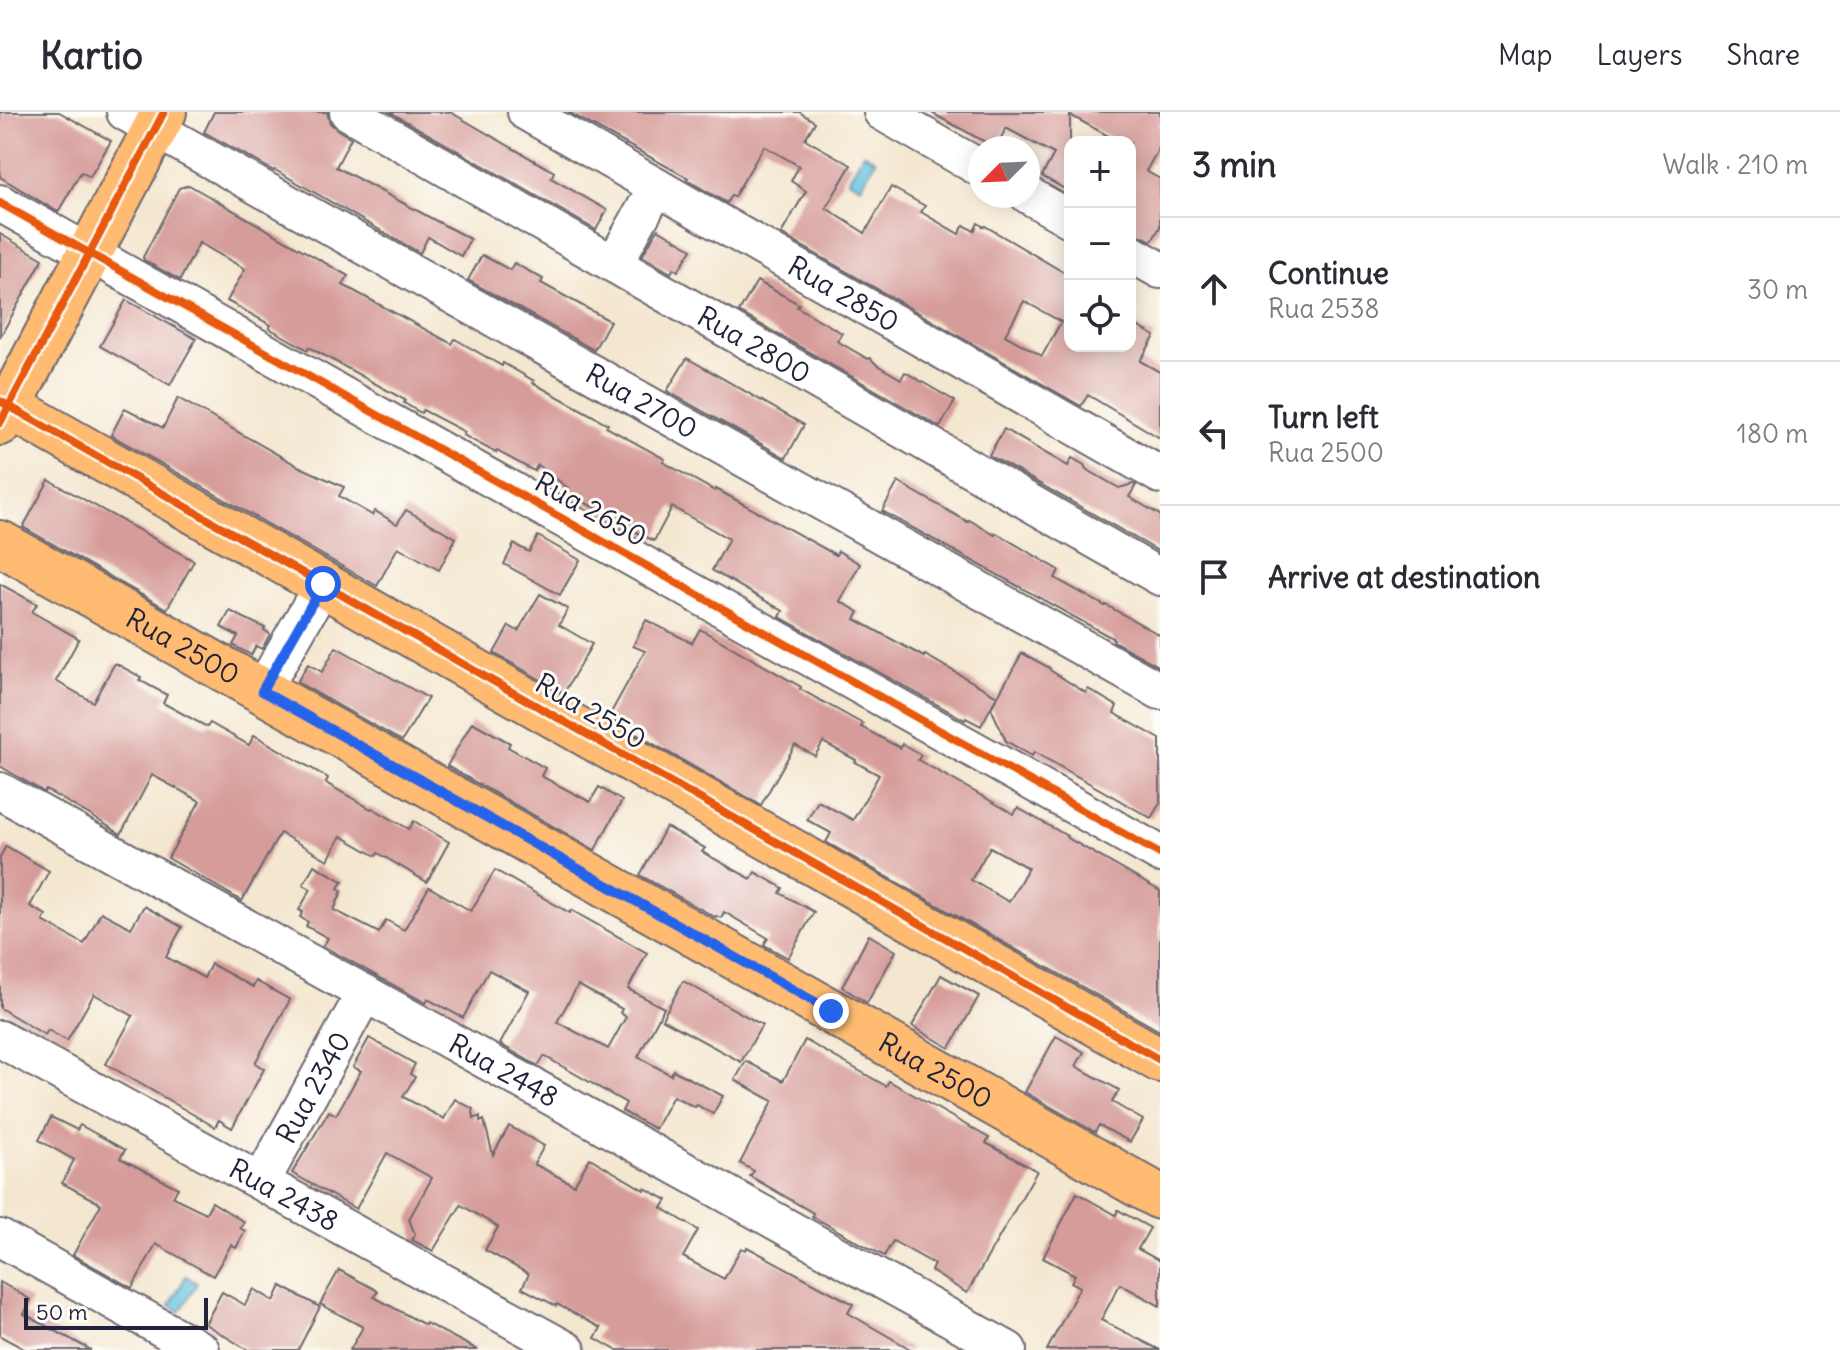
<!DOCTYPE html>
<html lang="en">
<head>
<meta charset="utf-8">
<style>
	:root { --surface:#fff; --page:#f7f7f7; --text:#2b2b33; --muted:#7c7c81; --line:#e1e1e2 }
	body { margin:0; font-family:Delius,sans-serif; background:var(--page); color:var(--text) }
	.controls { position:absolute; right:24px; top:24px; display:grid; overflow:hidden; border-radius:16px; box-shadow:0 4px 20px #0003 }
	.controls button { width:72px; height:72px; display:grid; place-items:center; padding:0; border:0; border-bottom:2px solid var(--line); background:var(--surface); color:var(--text); font:40px sans-serif }
	.compass { position:absolute; left:968px; top:24px; width:72px; height:72px; border-radius:50%; background:var(--surface); box-shadow:0 4px 20px #0003; rotate:246deg }
	.scale { position:absolute; left:24px; bottom:20px; width:184px; box-sizing:border-box; padding-left:8px; border:4px solid #22223b; border-top:0; font-size:22px; line-height:28px; white-space:nowrap; color:#22223b; -webkit-text-stroke:6px #fdfcf7; paint-order:stroke }
	.stop { position:absolute; width:24px; height:24px; margin:-18px; border:6px solid #2563eb; border-radius:50%; background:#fff }
	.stop.end { background:#2563eb; border-color:#fff; box-shadow:0 2px 8px #0008 }
	.list { margin:0; padding:0; list-style:none }
	h2 { display:flex; justify-content:space-between; align-items:center; height:104px; margin:0; padding:0 32px; font-size:34px }
	h2 small { font-size:26px; font-weight:400; color:var(--muted) }
	.list li { display:grid; grid-template-columns:52px 1fr auto; gap:24px; align-items:center; box-sizing:border-box; height:144px; padding:0 32px; border-top:2px solid var(--line) }
	.list b { display:block; font-size:30px; white-space:nowrap }
	.list p { margin:0; font-size:26px; white-space:nowrap; color:var(--muted) }
	.list em { font-size:26px; font-style:normal; color:var(--muted) }
	.icon { flex:none; width:44px; height:44px; fill:none; stroke:currentColor; stroke-width:2; stroke-linecap:round; stroke-linejoin:round }
	.map { position:relative; flex:none; width:1160px; height:1238px; overflow:hidden }
	header { display:flex; align-items:center; gap:48px; box-sizing:border-box; height:112px; padding:0 40px; background:var(--surface); border-bottom:2px solid var(--line) }
	header strong { font-size:38px }
	nav { display:flex; gap:44px; margin-inline-start:auto; font-size:28px }
	main { display:flex }
	aside { flex:1; background:var(--surface) }
	.map>svg:first-child { display:block }
	.water { fill:#61bfdf; stroke:#42708d; stroke-width:2 }
	.building { fill:#d69c9a; fill-rule:evenodd }
	.lines { fill:none; stroke-linecap:round; stroke-linejoin:round }
	.minor-casing { stroke:#6c676f; stroke-width:40 }
	.major-casing { stroke:#6c676f; stroke-width:48 }
	.minor { stroke:#fff; stroke-width:36 }
	.major { stroke:#febb71; stroke-width:44 }
	.cycleway-casing { stroke:#fdfcf7; stroke-width:13 }
	.cycleway { stroke:#e8590c; stroke-width:8 }
	.route { stroke:#2563eb; stroke-width:10 }
	.labels { text-anchor:middle; stroke-width:6; stroke-linejoin:round; paint-order:stroke }
	.street-label { font-size:28px; fill:#22223b; stroke:#fdfcf7 }
</style>
</head>
<body>
<header>
<strong>Kartio</strong>
<nav><a>Map</a><a>Layers</a><a>Share</a></nav>
</header>
<main>
<div class="map">
<svg width="1160" height="1238" viewBox="0 0 1160 1238">
	<rect width="100%" height="100%" fill="#fdfcf7"/>
	<filter id="ink" filterUnits="userSpaceOnUse"><feTurbulence type="fractalNoise" baseFrequency=".0125" numOctaves="2"/><feDisplacementMap in="SourceGraphic" scale="16" xChannelSelector="R" yChannelSelector="G"/><feConvolveMatrix kernelMatrix="1 2 1 2 8 2 1 2 1" color-interpolation-filters="sRGB"/></filter>
	<filter id="wash" filterUnits="userSpaceOnUse"><feTurbulence type="fractalNoise" baseFrequency=".006" numOctaves="4" result="noise"/><feDisplacementMap in="SourceGraphic" scale="32" xChannelSelector="R" yChannelSelector="G"/><feGaussianBlur stdDeviation="1.8" result="paint"/><feColorMatrix in="noise" values="0 0 0 0 0 0 0 0 0 0 0 0 0 0 0 0 0 1.4 0 .05"/><feComposite in="paint" operator="in"/></filter>
	<g filter="url(#wash)">
		<rect width="100%" height="100%" fill="#f4e7d0"/>
		<!-- water -->
		<g class="water">
			<polygon points="863,41 876,48 861,75 848,68"/>
			<polygon points="186,1164 197,1171 180,1200 170,1193"/>
		</g>
		<g id="blocks">
			<!-- building -->
			<g class="building">
				<polygon points="0,0 59,0 111,29 90,65 81,60 58,100 0,65"/>
				<polygon points="214,0 327,0 330,11 338,18 351,26 336,55 470,127 461,144 428,125 420,141 275,58 274,59 204,20"/>
				<polygon points="390,0 450,0 554,60 551,66 607,98 596,118"/>
				<path d="M568 0H799L815 10 805 27 851 53 826 96 865 121 891 75 925 94 921 100 959 122 964 113 974 119 978 111 984 115 985 114 1070 164V234H1130V210L1155 224 1140 249 1160 260V326L1088 283 1081 294 781 122 806 79 791 69 799 54 764 34 734 85 731 83 727 91 687 68 688 66ZM1024 189 1061 210 1042 244 1005 223Z"/>
				<polygon points="930,0 1160,0 1160,34 1146,59 1160,67 1160,115 1152,129 1130,119 1130,30 1119,30 1070,3 1070,80 1042,64 1054,42 1006,16 996,36"/>
				<polygon points="189,73 348,164 343,173 452,232 455,227 502,254 503,251 534,269 533,271 608,312 606,315 665,347 663,350 715,379 716,377 836,443 838,439 860,452 840,489 859,500 855,507 924,545 925,543 997,584 981,614 966,606 965,608 780,505 783,499 712,458 729,427 672,395 654,429 623,413 625,411 566,381 568,376 538,353 534,359 497,339 496,341 463,323 465,320 423,298 421,301 404,291 405,288 309,235 308,238 269,216 271,213 227,189 245,157 199,131 180,168 144,148 143,145 179,76"/>
				<polygon points="658,117 692,137 678,159 674,156 671,161 642,144"/>
				<polygon points="0,122 43,147 0,225"/>
				<polygon points="482,143 510,158 514,151 543,167 541,171 610,209 594,238 468,168"/>
				<polygon points="757,169 799,192 797,195 842,221 837,229 868,247 870,246 877,253 901,267 905,260 955,289 940,315 739,200"/>
				<polygon points="126,188 196,227 170,273 100,234"/>
				<polygon points="687,246 804,313 786,346 667,279"/>
				<polygon points="178,286 298,354 344,375 339,384 372,403 375,399 397,412 406,398 456,426 439,458 398,435 377,474 111,323 125,296 163,316"/>
				<polygon points="1004,317 1068,354 1072,346 1084,353 1086,357 1119,376 1133,372 1136,373 1129,385 1160,403 1160,440 989,343"/>
				<polygon points="49,368 194,449 167,497 23,415"/>
				<polygon points="898,370 968,410 969,408 995,423 996,421 1059,458 1055,466 1105,494 1106,493 1160,523 1160,555 1113,529 1114,527 882,399"/>
				<polygon points="538,424 580,448 560,483 504,452 514,432 529,440"/>
				<polygon points="0,472 37,492 32,500 79,527 56,569 93,590 115,551 141,565 139,568 167,583 163,591 207,615 210,611 249,633 254,623 328,666 326,671 371,697 372,696 409,717 414,709 449,730 427,770 378,741 376,744 341,724 328,748 280,721 242,789 168,746 200,689 152,663 121,722 90,703 46,678 44,680 0,654"/>
				<polygon points="540,482 568,497 559,513 592,532 564,581 494,541 509,514 518,519"/>
				<polygon points="230,499 265,516 264,518 270,522 262,537 256,534 251,543 233,533 238,524 221,515"/>
				<path d="M646 508 692 531 700 517 801 575 800 577 863 612 861 615 900 636 902 632 921 643 918 648 1014 702 1018 696 1067 724 1066 725 1160 779V919L826 730 831 721 807 708 818 689 853 708 879 663 855 650 856 648 823 630 815 644 795 633 761 693 608 606 645 539 633 534ZM990 735 1028 756 1009 790 971 768Z"/>
				<polygon points="336,535 428,586 402,629 297,570 308,552 322,560"/>
				<polygon points="1022,541 1050,556 1050,558 1086,581 1088,577 1117,594 1114,601 1160,627 1160,691 1151,706 1034,640 1032,644 1006,629 991,596"/>
				<polygon points="472,610 510,631 508,635 545,656 541,664 590,690 599,675 622,689 595,738 447,654"/>
				<polygon points="666,715 705,736 702,740 751,767 755,760 783,776 780,781 814,800 788,846 764,833 768,826 724,800 721,806 716,804 715,805 640,763"/>
				<polygon points="6,734 49,759 30,794 46,803 43,809 84,832 101,800 131,816 144,794 182,815 166,845 204,866 211,852 253,875 256,869 290,888 255,951 264,957 232,1016 219,1008 215,1015 106,952 133,904 94,882 67,929 48,918 45,923 0,896 0,745"/>
				<path d="M314 753 343 769 338 776 342 779 334 798 379 821 386 808 404 818 429 775 471 799 495 758 570 801 571 798 647 841 628 877 664 896 638 945 671 963 673 958 723 984 713 1002 697 993 695 995 673 984 655 1017 622 999 626 991 544 944 538 954 500 932 529 879 489 858 463 906 428 887 426 891 323 834 328 826 306 814 308 810 300 805 303 800 299 798 311 777 303 773ZM578 873 622 897 620 901 626 905 608 937 557 910Z"/>
				<polygon points="869,823 896,839 867,891 842,875"/>
				<polygon points="941,863 979,884 950,936 912,914"/>
				<polygon points="683,869 762,913 741,950 662,907"/>
				<polygon points="1056,924 1084,940 1076,954 1119,978 1112,990 1143,1008 1130,1030 1099,1013 1095,1020 1025,980"/>
				<polygon points="369,926 415,952 410,962 415,965 403,985 444,1007 455,987 473,997 474,1007 480,1004 480,1010 484,1008 493,1043 509,1014 544,1034 534,1052 574,1073 590,1046 644,1078 645,1076 667,1088 662,1096 698,1118 683,1145 724,1167 741,1136 746,1138 747,1135 853,1192 848,1201 912,1238 616,1238 595,1226 601,1216 557,1192 556,1194 522,1176 529,1162 485,1138 498,1115 461,1093 433,1139 412,1128 415,1123 409,1107 432,1066 387,1041 356,1097 292,1061 329,999 336,1003 361,959 353,955"/>
				<polygon points="805,928 886,974 889,969 989,1026 986,1031 1037,1059 967,1181 931,1159 934,1152 893,1129 884,1144 858,1130 812,1104 813,1101 750,1064 754,1059 740,1051 773,989 735,968 746,949 783,969"/>
				<polygon points="51,1005 77,1018 80,1013 125,1038 120,1046 178,1076 173,1085 206,1101 212,1090 244,1110 240,1116 245,1119 236,1136 231,1133 213,1164 156,1132 132,1176 73,1143 101,1092 62,1071 74,1048 39,1028"/>
				<polygon points="1077,1081 1116,1103 1118,1098 1150,1116 1138,1137 1160,1149 1160,1194 1120,1172 1101,1208 1160,1238 1047,1238 1080,1175 1071,1170 1075,1163 1043,1146"/>
				<polygon points="339,1158 378,1179 374,1185 425,1213 426,1211 478,1238 350,1238 363,1215 320,1192"/>
				<polygon points="0,1170 31,1188 24,1202 91,1238 26,1238 0,1224"/>
				<polygon points="281,1174 320,1195 298,1238 248,1238 205,1212 222,1180 245,1193 254,1177 274,1189"/>
			</g>
		</g>
	</g>
	<g filter="url(#ink)">
		<use href="#blocks" fill-opacity="0" stroke="#6c676f" stroke-width="2"/>
		<g class="lines">
			<defs>
				<g id="minor">
					<path id="s1" d="M125 0 1160 579"/>
					<path id="s2" d="M348 0 1160 465"/>
					<path id="s3" d="M526 0 1160 363"/>
					<polyline points="882,0 980,56"/>
					<polyline points="1028,83 1070,107"/>
					<polyline points="0,91 1160,742"/>
					<polyline points="1130,141 1160,158"/>
					<polyline points="614,152 657,75"/>
					<polyline points="262,579 323,472"/>
					<path id="s4" d="M0 679 1008 1238"/>
					<path id="s5" d="M0 927 567 1238"/>
					<path id="s6" d="M261 1070 365 881"/>
					<polyline points="0,1126 201,1238"/>
				</g>
				<g id="major">
					<polyline points="0,289 1160,948"/>
					<polyline points="0,311 164,0"/>
					<path id="s7" d="M0 431 1160 1085"/>
				</g>
			</defs>
			<!-- minor casing -->
			<use href="#minor" class="minor-casing"/>
			<!-- major casing -->
			<use href="#major" class="major-casing"/>
			<!-- minor -->
			<use href="#minor" class="minor"/>
			<!-- major -->
			<use href="#major" class="major"/>
			<defs>
				<g id="cycleway">
					<polyline points="0,91 1160,742"/>
					<polyline points="0,289 1160,948"/>
					<polyline points="0,311 164,0"/>
				</g>
			</defs>
			<!-- cycleway casing -->
			<use href="#cycleway" class="cycleway-casing"/>
			<!-- cycleway -->
			<use href="#cycleway" class="cycleway"/>
		</g>
	</g>
	<g class="lines" filter="url(#ink)">
		<!-- route -->
		<polyline class="route" points="323,472 262,579 831,899"/>
	</g>
	<g class="labels">
		<!-- street labels -->
		<g class="street-label">
			<text dy="10" stroke="none"><textPath href="#s3" startOffset="366">Rua 2850</textPath></text>
			<text dy="10" stroke="none"><textPath href="#s2" startOffset="468">Rua 2800</textPath></text>
			<text dy="10" stroke="none"><textPath href="#s1" startOffset="592">Rua 2700</textPath></text>
			<text transform="translate(591 397) rotate(29)" y="10">Rua 2650</text>
			<text dy="10" stroke="none"><textPath href="#s7" startOffset="210">Rua 2500</textPath></text>
			<text transform="translate(591 599) rotate(30)" y="10">Rua 2550</text>
			<text dy="10" stroke="none"><textPath href="#s4" startOffset="576">Rua 2448</textPath></text>
			<text dy="10" stroke="none"><textPath href="#s7" startOffset="1074">Rua 2500</textPath></text>
			<text dy="10" stroke="none"><textPath href="#s6" startOffset="108">Rua 2340</textPath></text>
			<text dy="10" stroke="none"><textPath href="#s5" startOffset="324">Rua 2438</textPath></text>
		</g>
	</g>
</svg>
<div class="controls">
<button>+</button>
<button>−</button>
<button><svg class="icon" aria-label="locate" viewBox="0 0 24 24"><circle cx="12" cy="12" r="6"/><path d="M12 2v4M12 18v4M2 12h4M18 12h4"/></svg></button>
</div>
<svg class="compass" viewBox="-18 -18 36 36"><path d="M0-13l5 13h-10z" fill="#e53935"/><path d="M0 13l5-13h-10z" fill="#7c7c81"/></svg>
<div class="scale">50 m</div>
<div class="stop" style="left:323px;top:472px"></div>
<div class="stop end" style="left:831px;top:899px"></div>
</div>
<aside>
<h2>3 min<small>Walk · 210 m</small></h2>
<ul class="list">
<li><svg class="icon" aria-label="ahead" viewBox="0 0 24 24"><path d="M12 20V5M6 11l6-6 6 6"/></svg><div><b>Continue</b><p>Rua 2538</p></div><em>30 m</em></li>
<li><svg class="icon" aria-label="left" viewBox="0 0 24 24"><path d="M17 20v-9H6M10 6l-5 5 5 5"/></svg><div><b>Turn left</b><p>Rua 2500</p></div><em>180 m</em></li>
<li><svg class="icon" aria-label="arrive" viewBox="0 0 24 24"><path d="M6 21V4h12l-3 4 3 4H6"/></svg><div><b>Arrive at destination</b></div></li>
</ul>
</aside>
</main>
</body>
</html>
